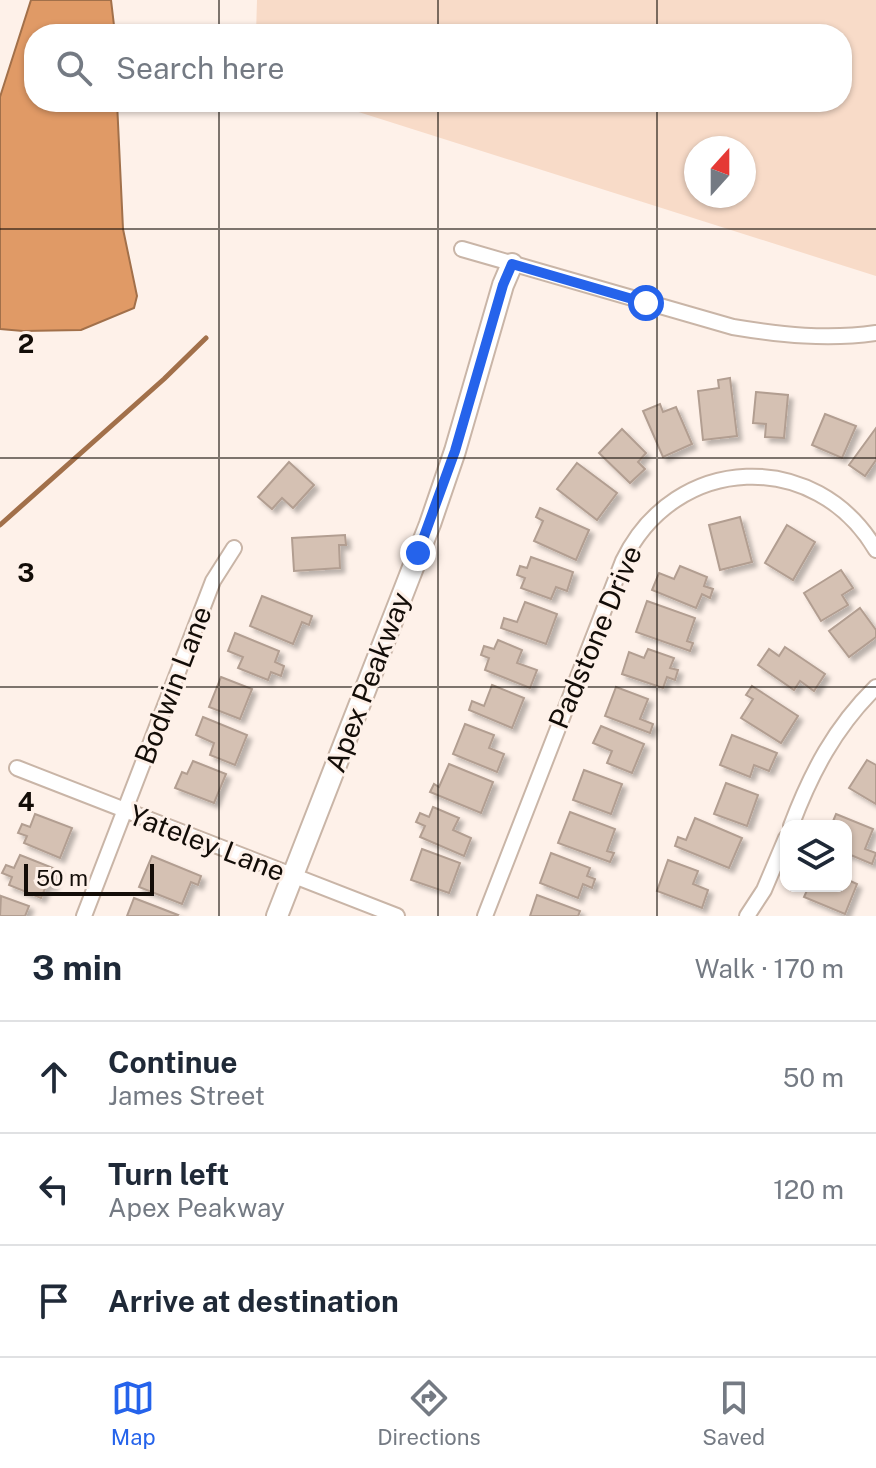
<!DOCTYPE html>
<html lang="en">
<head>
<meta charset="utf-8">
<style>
	:root { --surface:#fff; --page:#f2f2f3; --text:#1f2937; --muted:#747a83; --line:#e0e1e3; --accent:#2563eb }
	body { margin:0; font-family:"Public Sans",sans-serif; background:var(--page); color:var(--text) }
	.controls { position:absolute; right:24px; bottom:24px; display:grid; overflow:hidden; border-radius:16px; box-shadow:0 2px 6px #0004 }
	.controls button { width:72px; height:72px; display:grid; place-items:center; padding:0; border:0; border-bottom:2px solid var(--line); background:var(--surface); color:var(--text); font:40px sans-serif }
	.compass { position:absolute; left:684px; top:136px; width:72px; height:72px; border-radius:50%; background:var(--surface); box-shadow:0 2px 6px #0004; rotate:21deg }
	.scale { position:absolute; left:24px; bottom:20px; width:130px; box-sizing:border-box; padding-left:8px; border:4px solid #130d08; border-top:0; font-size:22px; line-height:28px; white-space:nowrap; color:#130d08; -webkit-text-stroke:6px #fef1e9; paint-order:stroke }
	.stop { position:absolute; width:24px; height:24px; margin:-18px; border:6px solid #2563eb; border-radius:50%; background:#fff }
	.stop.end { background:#2563eb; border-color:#fff; box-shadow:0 2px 8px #0008 }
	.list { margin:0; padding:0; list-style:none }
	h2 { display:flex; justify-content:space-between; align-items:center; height:104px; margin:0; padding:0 32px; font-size:34px }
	h2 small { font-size:26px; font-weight:400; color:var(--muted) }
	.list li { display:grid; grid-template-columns:52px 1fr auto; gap:24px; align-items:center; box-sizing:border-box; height:112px; padding:0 32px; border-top:2px solid var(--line) }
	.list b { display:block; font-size:30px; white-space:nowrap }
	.list p { margin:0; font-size:26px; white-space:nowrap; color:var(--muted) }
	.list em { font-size:26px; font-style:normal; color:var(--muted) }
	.icon { flex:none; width:44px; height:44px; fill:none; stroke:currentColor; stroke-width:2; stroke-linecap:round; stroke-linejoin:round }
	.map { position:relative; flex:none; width:876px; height:916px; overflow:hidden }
	.search { position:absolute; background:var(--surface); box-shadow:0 2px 6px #0004; left:24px; right:24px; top:24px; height:88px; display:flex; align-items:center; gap:20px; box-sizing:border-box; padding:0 28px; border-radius:32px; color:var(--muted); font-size:30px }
	.sheet { height:440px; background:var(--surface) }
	nav { display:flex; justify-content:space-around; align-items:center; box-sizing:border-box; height:112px; border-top:2px solid var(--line); background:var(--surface); font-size:22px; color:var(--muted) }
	nav a { display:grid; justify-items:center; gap:4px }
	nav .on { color:var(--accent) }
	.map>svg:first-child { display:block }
	.green { fill:#f8dbc8; fill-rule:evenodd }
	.water { fill:#e09a66; stroke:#a2704a; stroke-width:2 }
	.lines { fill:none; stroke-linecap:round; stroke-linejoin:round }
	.stream { stroke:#a2704a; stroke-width:5 }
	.building { fill:#d5c1b3; stroke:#b29e91; stroke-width:2; filter:url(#shadow) }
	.street-casing { stroke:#c9b5a7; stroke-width:18 }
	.secondary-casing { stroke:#c9b5a7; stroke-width:24 }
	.street { stroke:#fff; stroke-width:14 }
	.secondary { stroke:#fff; stroke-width:20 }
	.route { stroke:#2563eb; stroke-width:10 }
	.grid { fill:none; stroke:#130d08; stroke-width:2; stroke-opacity:0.55 }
	.labels { text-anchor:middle; stroke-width:6; stroke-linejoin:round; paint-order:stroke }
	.street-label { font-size:28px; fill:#130d08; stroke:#fef1e9 }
	.grid-label { font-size:26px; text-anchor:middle; font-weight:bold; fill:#130d08; stroke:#fef1e9; stroke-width:6; stroke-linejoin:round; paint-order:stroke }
</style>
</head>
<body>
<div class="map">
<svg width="876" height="916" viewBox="0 0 876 916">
	<defs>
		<filter id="shadow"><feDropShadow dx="4.5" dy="4.5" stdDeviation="2" flood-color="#0004"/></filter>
	</defs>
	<rect width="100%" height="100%" fill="#fef1e9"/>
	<!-- green -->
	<path class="green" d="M257 0H876V276L327 102H842V34H256ZM696 148H744V196H696Z"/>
	<!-- water -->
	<polygon class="water" points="31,0 111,0 115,34 34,34 34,102 117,102 123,229 137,296 134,308 81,330 23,331 0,329 0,97"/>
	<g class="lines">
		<!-- stream -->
		<polyline class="stream" points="0,525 164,379 206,338"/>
	</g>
	<!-- building -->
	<g class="building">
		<polygon points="730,378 737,436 703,440 698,391 719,388 718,380"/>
		<polygon points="756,392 788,395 784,438 765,437 766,424 753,423"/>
		<polygon points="660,404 663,412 676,407 692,444 663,457 643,411"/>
		<polygon points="825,414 856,426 842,458 812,445"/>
		<polygon points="876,428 876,460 865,476 849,465"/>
		<polygon points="622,429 646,453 638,462 645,469 630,483 599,453"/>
		<polygon points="289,462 314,485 293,508 282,498 272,509 258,497"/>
		<polygon points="577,463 617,493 597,520 557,489"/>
		<polygon points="540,508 589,530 576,560 534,541 543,521 536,517"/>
		<polygon points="740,517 752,562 720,570 709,525"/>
		<polygon points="787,525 815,542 793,580 765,563"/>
		<polygon points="345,535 346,545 339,545 340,568 294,571 292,538"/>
		<polygon points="531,557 573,572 567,591 556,587 551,599 521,588 525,578 517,575 520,566 527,568"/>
		<polygon points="680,566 707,577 704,586 713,589 710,598 702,594 696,608 652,590 659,573 674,579"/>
		<polygon points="841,570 853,588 842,595 848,605 821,621 804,593"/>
		<polygon points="262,596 312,616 309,625 302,622 293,644 250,626"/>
		<polygon points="647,601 695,618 687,641 693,643 690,651 636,632"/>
		<polygon points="525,602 557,614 546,644 501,628 504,618 517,622"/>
		<polygon points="860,608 876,630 876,637 849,657 829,631"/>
		<polygon points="235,633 279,651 275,662 284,666 281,676 271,672 268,680 238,668 243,657 228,651"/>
		<polygon points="498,640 522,650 517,663 537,670 530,688 485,670 489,658 481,655 484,646 494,649"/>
		<polygon points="785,647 825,674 814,691 800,681 794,690 758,665 769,649 779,656"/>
		<polygon points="648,649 674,658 670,668 678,670 675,680 667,677 663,688 622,674 629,652 644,658"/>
		<polygon points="221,677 252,689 240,719 209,707"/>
		<polygon points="492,685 524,698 512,728 469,710 472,701 484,706"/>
		<polygon points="752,686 798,716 781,743 741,718 753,699 746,695"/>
		<polygon points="616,687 648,699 640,719 653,724 650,733 605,716"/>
		<polygon points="203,717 247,735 235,765 210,755 214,743 196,735"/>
		<polygon points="465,724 494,735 489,748 504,754 497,772 453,754"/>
		<polygon points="601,726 644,744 632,773 607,763 612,751 593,743"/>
		<polygon points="732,735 777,753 769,771 754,765 750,777 720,765"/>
		<polygon points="867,760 876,765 876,804 849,788"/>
		<polygon points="193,761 226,774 214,803 175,788 182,772 187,774"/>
		<polygon points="449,764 493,782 481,813 430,792 434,784 439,787"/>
		<polygon points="584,770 622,784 611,814 573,800"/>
		<polygon points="726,783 758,795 747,826 714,814"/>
		<polygon points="433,807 459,818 453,830 471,838 464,856 420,837 425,826 416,822 420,813 429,817"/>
		<polygon points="570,812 615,829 607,851 614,853 610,862 558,843"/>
		<polygon points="35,814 72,828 60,858 24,843 27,836 18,833 22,824 30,827"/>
		<polygon points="836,814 873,829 865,849 876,853 872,864 846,853 846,826 831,826"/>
		<polygon points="695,818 742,838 729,868 675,846 678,837 686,840"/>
		<polygon points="422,849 460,863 449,893 411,880"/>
		<polygon points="551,853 590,868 587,876 595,879 592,888 583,884 578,898 540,883"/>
		<polygon points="20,855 58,870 52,886 47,884 41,898 9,885 12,877 2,873 6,865 14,868"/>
		<polygon points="152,856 201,876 198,885 191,882 182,904 139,887"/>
		<polygon points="668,860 698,871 693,884 708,890 702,908 657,891"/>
		<polygon points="846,879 857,884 845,914 804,897 809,886 846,886"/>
		<polygon points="537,895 580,911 578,916 530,916"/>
		<polygon points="1,896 29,906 25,916 0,916"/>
		<polygon points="134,898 178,915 177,916 127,916"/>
	</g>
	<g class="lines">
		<defs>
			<g id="street">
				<path d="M462 249 733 327C781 335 828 340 876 333"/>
				<polyline points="17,768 397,916"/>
				<path d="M791 826C811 773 835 727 876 687"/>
				<polyline points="84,916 213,581 234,548"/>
				<path d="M485 916 623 561C675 453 816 448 876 550"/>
				<polyline points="747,916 764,890 786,838"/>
			</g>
			<polyline id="secondary" points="277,916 430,524 455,451 503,285 512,264"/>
		</defs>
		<!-- street casing -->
		<use href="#street" class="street-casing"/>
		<!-- secondary casing -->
		<use href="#secondary" class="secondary-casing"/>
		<!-- street -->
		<use href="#street" class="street"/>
		<!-- secondary -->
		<use href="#secondary" class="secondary"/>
	</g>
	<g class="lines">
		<!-- route -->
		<polyline class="route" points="418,553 455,451 503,285 512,264 646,303"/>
	</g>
	<!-- grid -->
	<path class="grid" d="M219 0V34M438 0V34M657 0V34M219 102V916M438 102V916M657 102V916M0 229H876M0 458H876M0 687H876"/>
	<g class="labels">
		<!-- street labels -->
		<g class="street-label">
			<text transform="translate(595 637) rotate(-67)" y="10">Padstone Drive</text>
			<text transform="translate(368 682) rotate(-69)" y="10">Apex Peakway</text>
			<text transform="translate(173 685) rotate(-69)" y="10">Bodwin Lane</text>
			<text transform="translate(207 843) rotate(21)" y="10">Yateley Lane</text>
		</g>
	</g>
	<g class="grid-label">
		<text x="26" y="353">2</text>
		<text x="26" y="582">3</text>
		<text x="26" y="811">4</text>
	</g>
</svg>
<div class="controls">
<button><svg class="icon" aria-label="layers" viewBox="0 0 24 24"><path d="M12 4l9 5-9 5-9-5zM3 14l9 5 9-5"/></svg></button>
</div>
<svg class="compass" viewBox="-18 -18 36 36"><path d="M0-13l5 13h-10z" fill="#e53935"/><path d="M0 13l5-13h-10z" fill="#747a83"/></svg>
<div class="scale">50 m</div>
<div class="stop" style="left:646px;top:303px"></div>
<div class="stop end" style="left:418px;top:553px"></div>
<div class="search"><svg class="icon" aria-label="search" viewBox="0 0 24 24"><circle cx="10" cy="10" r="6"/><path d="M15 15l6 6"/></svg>Search here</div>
</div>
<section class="sheet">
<h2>3 min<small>Walk · 170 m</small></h2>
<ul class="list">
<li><svg class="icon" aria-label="ahead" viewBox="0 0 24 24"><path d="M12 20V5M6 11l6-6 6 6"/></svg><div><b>Continue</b><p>James Street</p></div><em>50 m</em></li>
<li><svg class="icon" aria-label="left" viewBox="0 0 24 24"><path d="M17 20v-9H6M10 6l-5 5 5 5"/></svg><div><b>Turn left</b><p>Apex Peakway</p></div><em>120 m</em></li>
<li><svg class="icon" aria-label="arrive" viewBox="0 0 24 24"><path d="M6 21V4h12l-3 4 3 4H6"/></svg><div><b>Arrive at destination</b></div></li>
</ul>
</section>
<nav>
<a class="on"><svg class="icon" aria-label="map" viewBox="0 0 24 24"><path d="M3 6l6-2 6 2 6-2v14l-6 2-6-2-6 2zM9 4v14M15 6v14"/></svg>Map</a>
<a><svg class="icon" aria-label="directions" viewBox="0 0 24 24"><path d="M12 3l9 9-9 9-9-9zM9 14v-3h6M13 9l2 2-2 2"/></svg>Directions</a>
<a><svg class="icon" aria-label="saved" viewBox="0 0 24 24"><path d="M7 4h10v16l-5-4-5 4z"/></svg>Saved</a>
</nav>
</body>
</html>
